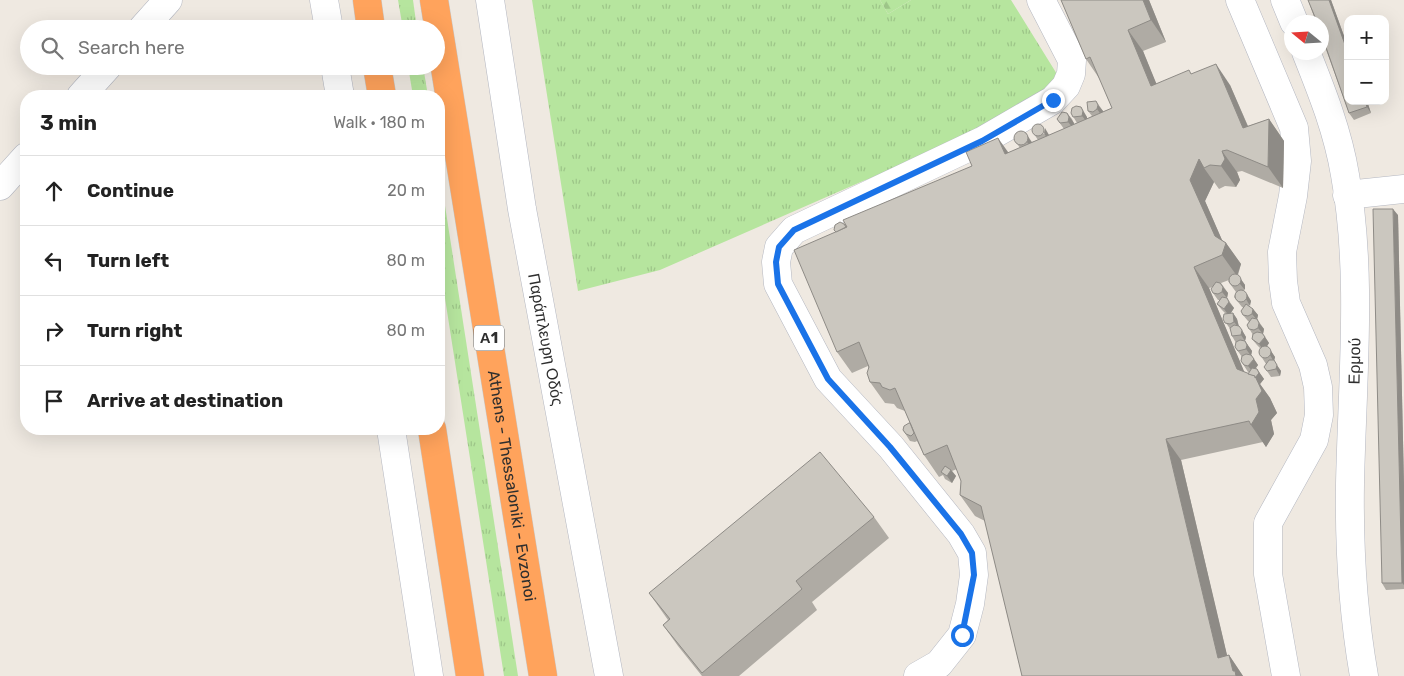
<!DOCTYPE html>
<html lang="en">
<head>
<meta charset="utf-8">
<style>
	:root { --surface:#fff; --page:#f2f2f2; --text:#222; --muted:#767676; --line:#e0e0e0 }
	body { margin:0; font-family:Rubik,sans-serif; background:var(--page); color:var(--text) }
	.controls { position:absolute; right:15px; top:15px; display:grid; overflow:hidden; border-radius:10px; box-shadow:0 5px 20px #0002 }
	.controls button { width:45px; height:45px; display:grid; place-items:center; padding:0; border:0; border-bottom:1px solid var(--line); background:var(--surface); color:var(--text); font:25px sans-serif }
	.compass { position:absolute; left:1284px; top:15px; width:45px; height:45px; border-radius:50%; background:var(--surface); box-shadow:0 5px 20px #0002; rotate:288deg }
	.stop { position:absolute; width:15px; height:15px; margin:-11px; border:4px solid #1a73e8; border-radius:50%; background:#fff }
	.stop.end { background:#1a73e8; border-color:#fff; box-shadow:0 1px 5px #0008 }
	.list { margin:0; padding:0; list-style:none }
	h2 { display:flex; justify-content:space-between; align-items:center; height:65px; margin:0; padding:0 20px; font-size:21px }
	h2 small { font-size:16px; font-weight:400; color:var(--muted) }
	.list li { display:grid; grid-template-columns:32px 1fr auto; gap:15px; align-items:center; box-sizing:border-box; height:70px; padding:0 20px; border-top:1px solid var(--line) }
	.list b { display:block; font-size:19px; white-space:nowrap }
	.list em { font-size:16px; font-style:normal; color:var(--muted) }
	.icon { flex:none; width:28px; height:28px; fill:none; stroke:currentColor; stroke-width:2; stroke-linecap:round; stroke-linejoin:round }
	.map { position:relative; flex:none; width:1404px; height:676px; overflow:hidden }
	.search { position:absolute; background:var(--surface); box-shadow:0 5px 20px #0002; left:20px; top:20px; width:425px; height:55px; display:flex; align-items:center; gap:12px; box-sizing:border-box; padding:0 18px; border-radius:28px; color:var(--muted); font-size:19px }
	.panel { position:absolute; background:var(--surface); box-shadow:0 5px 20px #0002; left:20px; top:90px; width:425px; height:345px; border-radius:20px }
	.map>svg:first-child { display:block }
	.grass { fill:url(#grass-tufts) }
	.forest { fill:url(#forest-firs) }
	.lines { fill:none; stroke-linecap:round; stroke-linejoin:round }
	.minor-casing { stroke:#b4b7c1; stroke-width:29 }
	.highway-casing { stroke:#c9c9c9; stroke-width:29 }
	.minor { stroke:#fff; stroke-width:28 }
	.highway { stroke:#ffa35c; stroke-width:28 }
	.wall { fill:#afaba4; fill-rule:evenodd }
	.shaded-wall { fill:#8e8b86 }
	.building { fill:#cbc7bf; stroke:#8e8b86 }
	.route { stroke:#1a73e8; stroke-width:6 }
	.labels { text-anchor:middle; stroke-width:5; stroke-linejoin:round; paint-order:stroke }
	.shield { fill:#fff; stroke:#6d6d6d; stroke-width:1 }
	.shield-label { font-size:15px; font-weight:bold; fill:#2e2e2e }
	.street-label { font-size:16px; fill:#2e2e2e; stroke:#fff }
</style>
</head>
<body>
<div class="map">
<svg width="1404" height="676" viewBox="0 0 1404 676">
	<defs>
		<pattern id="grass-tufts" width="24" height="20" patternUnits="userSpaceOnUse" patternTransform="scale(1.25)"><rect width="24" height="20" fill="#b6e59e"/><path d="M3 7l-1-3M5 7V3M7 7l1-3M15 17l-1-3M17 17v-4M19 17l1-3" fill="none" stroke="#9dc588"/></pattern>
		<pattern id="forest-firs" width="22" height="20" patternUnits="userSpaceOnUse" patternTransform="scale(1.25)"><rect width="22" height="20" fill="#b6e59e"/><path d="M5 1l3.5 6h-7zM16 11l3.5 6h-7z" fill="#9dc588"/></pattern>
	</defs>
	<rect width="100%" height="100%" fill="#efe9e1"/>
	<!-- grass -->
	<g class="grass">
		<polygon points="398,0 413,0 417,29 403,29"/>
		<polygon points="532,0 880,0 888,14 911,0 1011,0 1060,79 971,142 863,181 660,270 578,291"/>
		<polygon points="408,66 423,66 428,96 413,96"/>
		<polygon points="439,167 518,676 504,676 439,260"/>
	</g>
	<!-- forest -->
	<polygon class="forest" points="880,0 911,0 888,14"/>
	<g class="lines">
		<defs>
			<g id="minor">
				<polyline points="324,0 329,29"/>
				<path id="s1" d="M490 0 522 209 609 676"/>
				<polyline points="1240,0 1294,128 1297,161 1293,196 1282,252 1283,281 1286,303 1313,365 1318,387 1319,415 1314,440 1268,523 1268,574 1286,676"/>
				<polyline points="1285,0 1294,22"/>
				<polyline points="142,29 168,0"/>
				<path d="M1306 52C1322 92 1338 132 1345 175 1363 273 1352 384 1350 484 1349 548 1353 613 1364 676"/>
				<polyline points="335,66 340,96"/>
				<polyline points="81,96 108,66"/>
				<polyline points="0,186 26,157"/>
				<polyline points="1347,195 1404,189"/>
				<polyline points="391,429 429,676"/>
				<polyline points="918,676 939,664 962,635 970,604 974,575 972,553 961,534 891,447 828,379 778,284 776,262 779,247 794,230 982,141 1053,100 1066,86 1071,74 1072,60 1041,0"/>
			</g>
			<g id="highway">
				<polyline points="367,0 371,29"/>
				<path id="s2" d="M434 0 543 676"/>
				<polyline points="377,66 382,96"/>
				<polyline points="432,429 470,676"/>
			</g>
		</defs>
		<!-- minor casing -->
		<use href="#minor" class="minor-casing"/>
		<!-- highway casing -->
		<use href="#highway" class="highway-casing"/>
		<!-- minor -->
		<use href="#minor" class="minor"/>
		<!-- highway -->
		<use href="#highway" class="highway"/>
	</g>
	<!-- wall -->
	<g class="wall">
		<path d="M1061 0H1149L1166 42 1143 51 1156 84 1191 74 1230 85 1248 126 1269 119 1284 141 1283 188 1242 171 1237 172 1240 180 1236 187 1225 186 1219 189 1214 182 1205 201 1222 240 1226 243 1241 264 1238 275 1245 285 1244 291 1251 301 1249 306 1253 309 1258 315 1257 319 1264 329 1263 334 1269 343 1267 346 1268 347 1275 357 1274 361 1281 371 1280 376 1271 377 1267 371 1266 364 1259 353 1260 348 1257 345 1252 339 1253 335 1247 325 1249 322 1248 321 1243 315 1244 308 1242 307 1234 297 1236 292 1228 281 1229 280 1221 283 1228 293 1227 298 1234 308 1231 313H1233L1237 319 1239 326 1246 337 1245 341 1252 351 1251 355 1258 365 1256 368 1264 379 1260 384 1270 398 1277 413 1271 420 1274 434 1266 447 1263 442 1181 460 1227 656 1229 655 1243 676H1022L985 521 975 516 960 495 961 481 957 469 952 471 956 476 952 483 945 479 943 475 939 477 924 455 917 441 915 442 910 441 903 430 910 423 905 411 897 408 894 404 885 403 870 382 868 366 852 373 837 352 844 224 1020 148 1014 139 1025 132 1032 142 1038 140 1032 131 1049 135 1064 129 1057 119 1067 113 1072 119 1074 124 1077 123 1071 113 1087 117V119L1092 116 1088 111 1096 101 1103 111V112L1112 108 1101 81 1086 59ZM1213 287V293L1218 300H1220L1217 304 1222 310 1226 314 1223 319 1231 330 1232 336 1236 343 1235 347 1242 357 1241 361 1248 372H1249L1248 374 1244 372 1209 288Z"/>
		<polygon points="1308,0 1331,0 1348,47 1348,101 1367,101 1371,113 1354,120 1349,113"/>
		<polygon points="1398,215 1404,485 1404,589 1386,590 1382,583"/>
		<polygon points="874,517 889,538 812,602 817,610 739,676 702,676 678,646 663,625 668,620 649,593"/>
	</g>
	<!-- shaded-wall -->
	<g class="shaded-wall">
		<polygon points="1143,0 1149,0 1166,42 1151,20"/>
		<polygon points="1329,0 1331,0 1348,47 1348,53"/>
		<polygon points="1128,30 1143,51 1166,107 1151,86"/>
		<polygon points="1216,64 1230,85 1258,150 1243,128"/>
		<polygon points="1365,101 1367,101 1371,113 1367,107"/>
		<polygon points="1098,105 1103,111 1102,116 1097,109"/>
		<polygon points="1081,107 1087,117 1087,122 1082,116"/>
		<polygon points="1067,113 1074,123 1073,128 1068,122"/>
		<polygon points="1269,119 1284,141 1283,188 1268,167"/>
		<polygon points="1045,128 1049,135 1048,140 1044,133"/>
		<polygon points="1025,132 1032,143 1031,148 1027,142"/>
		<polygon points="998,138 1013,159 1005,154"/>
		<polygon points="1222,151 1237,172 1240,180 1236,187 1221,166"/>
		<polygon points="1199,159 1204,168 1214,182 1205,201 1225,247 1226,243 1241,264 1237,276 1222,255 1190,180"/>
		<polygon points="1393,209 1398,215 1404,485 1404,585 1402,583"/>
		<polygon points="1194,267 1209,288 1252,390 1237,369"/>
		<polygon points="1238,275 1245,285 1245,290 1240,284"/>
		<polygon points="1223,287 1228,293 1227,298 1222,292"/>
		<polygon points="1247,294 1251,301 1250,306 1246,299"/>
		<polygon points="1229,302 1234,308 1229,316 1224,309"/>
		<polygon points="1253,309 1258,315 1257,320 1252,314"/>
		<polygon points="1233,313 1237,319 1239,328 1234,322"/>
		<polygon points="1259,323 1264,329 1263,334 1258,328"/>
		<polygon points="1242,330 1246,337 1245,341 1252,351 1251,356 1246,349 1245,341 1241,335"/>
		<polygon points="1265,337 1269,343 1264,351 1259,344"/>
		<polygon points="1271,351 1275,357 1274,361 1281,371 1280,376 1276,369 1274,362 1270,355"/>
		<polygon points="1254,359 1258,365 1253,372 1248,366"/>
		<polygon points="1257,369 1264,379 1260,384 1270,398 1277,413 1271,420 1274,434 1266,447 1251,425 1256,399 1254,380"/>
		<polygon points="1166,439 1181,460 1232,676 1218,658"/>
		<polygon points="951,470 956,476 952,483 947,476"/>
		<polygon points="1229,655 1243,676 1236,676 1233,671"/>
	</g>
	<!-- building -->
	<g class="building">
		<polygon points="1061,0 1143,0 1151,20 1128,30 1151,86 1189,70 1191,74 1216,64 1243,128 1269,119 1268,167 1227,150 1222,151 1225,159 1221,166 1210,165 1204,168 1199,159 1190,180 1215,236 1226,243 1222,255 1194,267 1237,369 1255,376 1262,391 1256,399 1259,412 1251,425 1249,421 1166,439 1218,658 1229,655 1233,671 1235,671 1236,676 1022,676 981,506 960,495 961,481 947,445 924,455 895,388 890,390 882,387 880,383 870,382 867,373 869,367 859,342 837,352 794,250 847,227 843,220 972,166 966,152 998,138 1005,154 1112,108 1090,57 1086,59"/>
		<polygon points="1308,0 1329,0 1348,53 1348,101 1365,101 1367,107 1349,113 1322,36 1322,22 1317,22"/>
		<polygon points="1096,101 1098,105 1097,109 1093,112 1088,111 1087,102"/>
		<polygon points="1076,106 1081,107 1083,111 1082,116 1073,117 1071,113 1072,108"/>
		<polygon points="1062,112 1067,113 1069,117 1068,122 1060,123 1057,119"/>
		<circle cx="1038" cy="130" r="6"/>
		<circle cx="1021" cy="138" r="7"/>
		<polygon points="1373,209 1393,209 1402,583 1382,583"/>
		<polygon points="840,222 844,224 846,227 836,232 834,230 835,225"/>
		<circle cx="1235" cy="280" r="6"/>
		<polygon points="1216,282 1220,283 1223,287 1222,292 1218,294 1213,293 1211,289"/>
		<circle cx="1241" cy="296" r="6"/>
		<polygon points="1222,297 1227,298 1229,302 1224,309 1217,304"/>
		<polygon points="1246,304 1253,309 1252,314 1248,316 1243,315 1241,311"/>
		<polygon points="1233,313 1234,322 1230,324 1225,323 1223,319 1224,314"/>
		<polygon points="1252,318 1257,319 1259,323 1258,328 1254,330 1249,329 1247,325"/>
		<polygon points="1234,325 1239,326 1242,330 1241,335 1232,336 1230,328"/>
		<polygon points="1257,332 1262,333 1265,337 1259,344 1252,339 1253,334"/>
		<polygon points="1240,340 1245,341 1247,345 1246,349 1238,351 1235,347 1236,342"/>
		<circle cx="1265" cy="352" r="6"/>
		<polygon points="1246,354 1251,355 1254,359 1248,366 1244,365 1241,361 1242,356"/>
		<polygon points="1269,360 1274,360 1277,365 1276,369 1267,371 1264,367"/>
		<polygon points="1252,368 1257,369 1259,373 1255,378 1255,376 1248,374"/>
		<polygon points="909,423 910,423 914,433 911,436 906,434 903,430 904,426"/>
		<polygon points="820,452 874,517 796,581 802,589 702,673 663,625 670,619 649,593"/>
		<polygon points="945,466 951,470 947,476 941,472"/>
	</g>
	<g class="lines">
		<!-- route -->
		<polyline class="route" points="962,635 974,575 972,553 961,534 890,447 828,379 778,284 776,262 779,247 794,230 982,141 1053,100"/>
	</g>
	<g class="labels">
		<!-- shield labels -->
		<rect class="shield" x="474" y="325.5" width="30" height="25" rx="4"/>
		<g class="shield-label">
			<text x="489" y="343">Α1</text>
		</g>
		<!-- street labels -->
		<g class="street-label">
			<text dy="6" stroke="none"><textPath href="#s1" startOffset="344">Παράπλευρη Οδός</textPath></text>
			<text transform="translate(1354 361) rotate(-89)" y="6">Ερμού</text>
			<text dy="6" stroke="none"><textPath href="#s2" startOffset="492">Athens - Thessaloniki - Evzonoi</textPath></text>
		</g>
	</g>
</svg>
<div class="controls">
<button>+</button>
<button>−</button>
</div>
<svg class="compass" viewBox="-18 -18 36 36"><path d="M0-13l5 13h-10z" fill="#e53935"/><path d="M0 13l5-13h-10z" fill="#767676"/></svg>
<div class="stop" style="left:962px;top:635px"></div>
<div class="stop end" style="left:1053px;top:100px"></div>
<div class="search"><svg class="icon" aria-label="search" viewBox="0 0 24 24"><circle cx="10" cy="10" r="6"/><path d="M15 15l6 6"/></svg>Search here</div>
<section class="panel">
<h2>3 min<small>Walk · 180 m</small></h2>
<ul class="list">
<li><svg class="icon" aria-label="ahead" viewBox="0 0 24 24"><path d="M12 20V5M6 11l6-6 6 6"/></svg><div><b>Continue</b></div><em>20 m</em></li>
<li><svg class="icon" aria-label="left" viewBox="0 0 24 24"><path d="M17 20v-9H6M10 6l-5 5 5 5"/></svg><div><b>Turn left</b></div><em>80 m</em></li>
<li><svg class="icon" aria-label="right" viewBox="0 0 24 24"><path d="M7 20v-9h11M14 6l5 5-5 5"/></svg><div><b>Turn right</b></div><em>80 m</em></li>
<li><svg class="icon" aria-label="arrive" viewBox="0 0 24 24"><path d="M6 21V4h12l-3 4 3 4H6"/></svg><div><b>Arrive at destination</b></div></li>
</ul>
</section>
</div>
</body>
</html>
